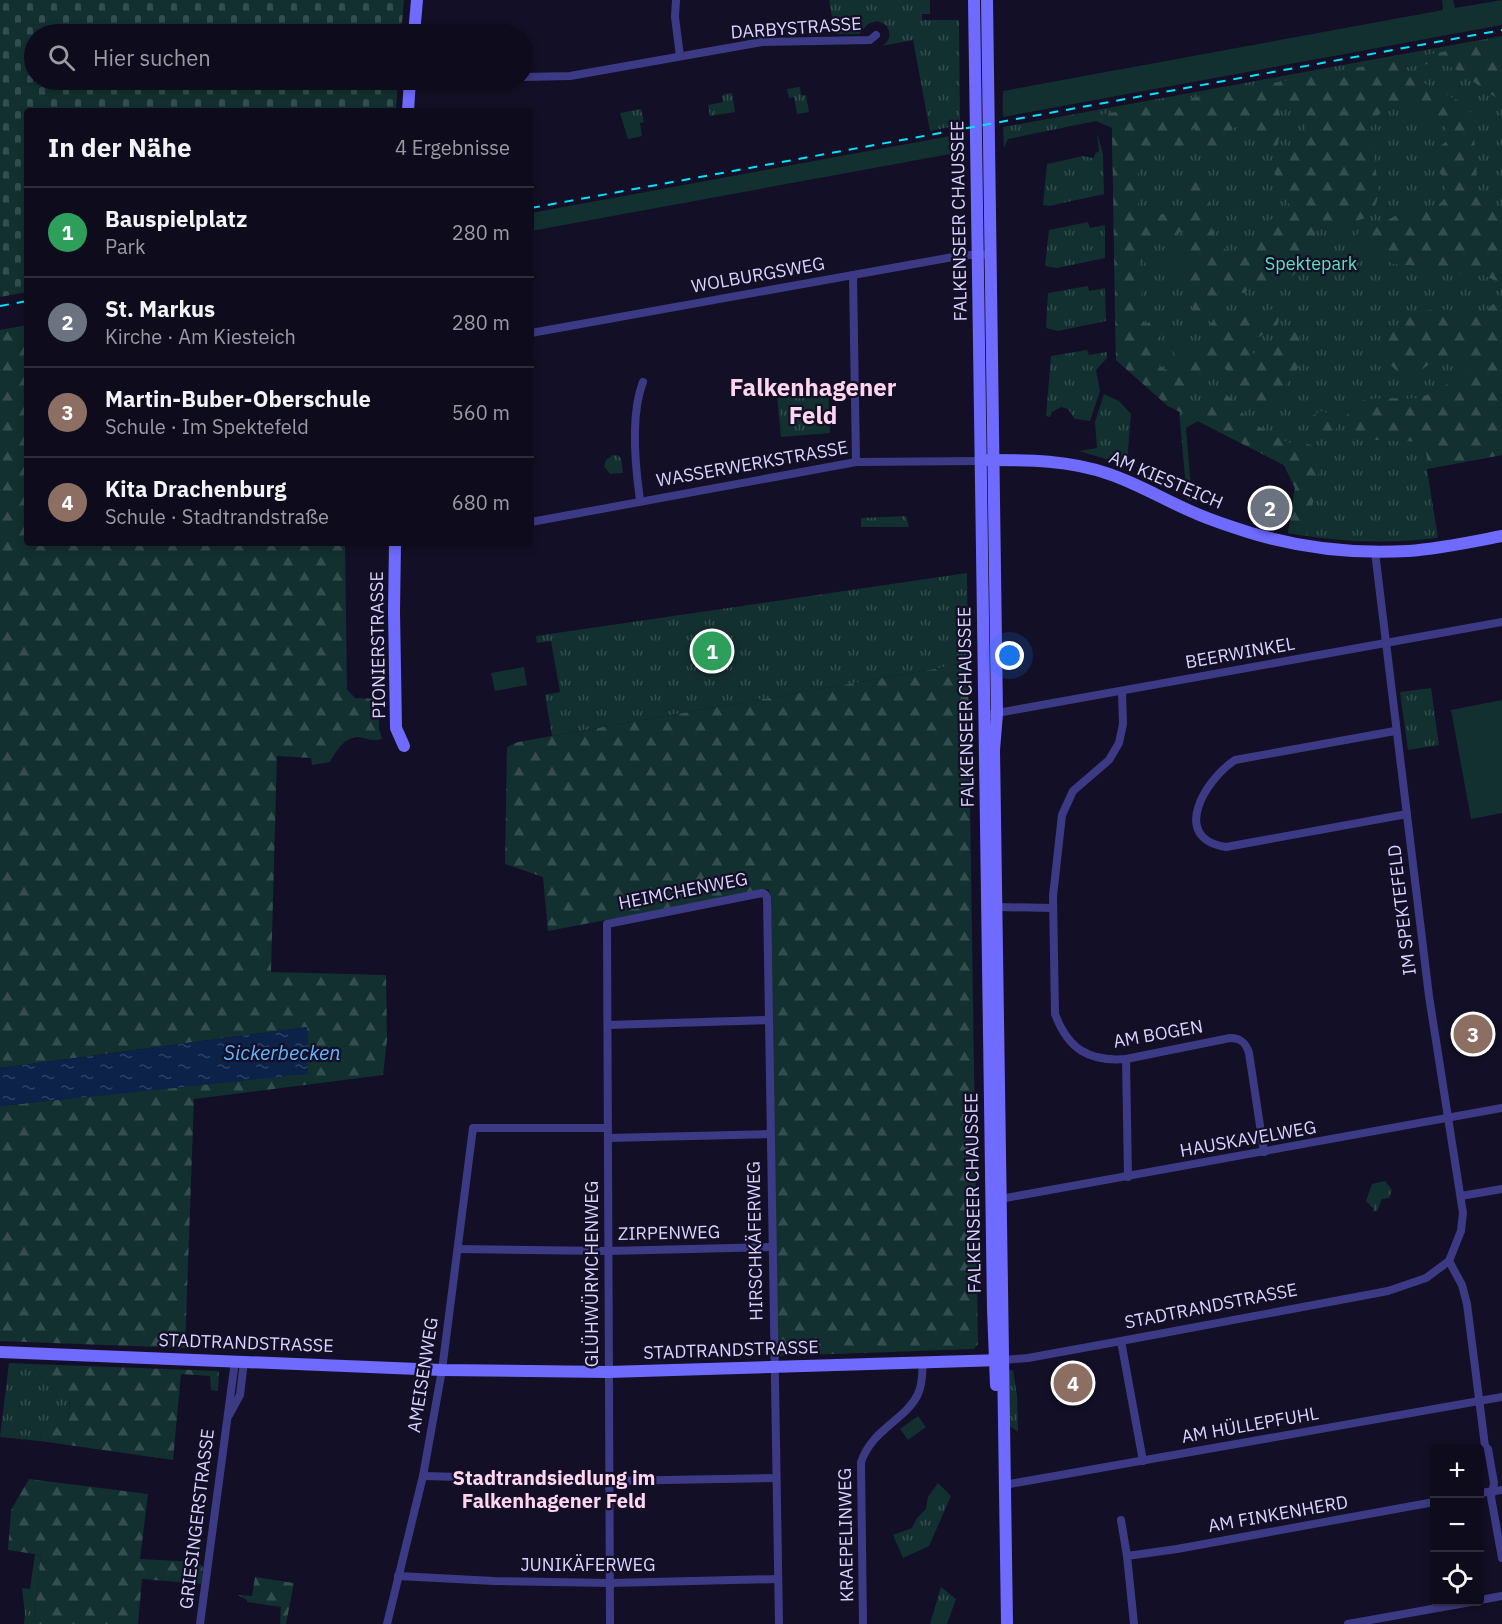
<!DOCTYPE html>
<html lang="de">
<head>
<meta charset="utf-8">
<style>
	:root { --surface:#0e0b1c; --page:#171425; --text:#f1f3f6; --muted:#9b9ba3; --line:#2e2b3b; --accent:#2563eb }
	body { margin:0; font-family:"IBM Plex Sans",sans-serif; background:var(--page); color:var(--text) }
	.controls { position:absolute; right:18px; bottom:18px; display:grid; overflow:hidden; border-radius:6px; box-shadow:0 3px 9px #0003 }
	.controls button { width:54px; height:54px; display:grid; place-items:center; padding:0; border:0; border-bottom:2px solid var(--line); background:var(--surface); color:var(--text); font:30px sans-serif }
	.you { position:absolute; left:1010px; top:656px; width:21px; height:21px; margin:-15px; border:4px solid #fff; border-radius:50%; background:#1a73e8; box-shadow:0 0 0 9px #1a73e833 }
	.badge { display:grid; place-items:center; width:39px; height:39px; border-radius:50%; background:var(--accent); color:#fff; font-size:20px; font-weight:700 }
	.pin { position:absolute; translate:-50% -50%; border:3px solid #fff; box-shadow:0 2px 6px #0006 }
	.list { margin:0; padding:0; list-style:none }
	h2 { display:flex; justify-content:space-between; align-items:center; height:78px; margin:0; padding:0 24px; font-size:26px }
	h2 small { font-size:20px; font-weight:400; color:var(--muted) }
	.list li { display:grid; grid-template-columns:39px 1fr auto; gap:18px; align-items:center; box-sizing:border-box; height:90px; padding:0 24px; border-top:2px solid var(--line) }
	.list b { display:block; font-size:22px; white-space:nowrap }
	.list p { margin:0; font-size:20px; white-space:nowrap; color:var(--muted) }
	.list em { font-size:20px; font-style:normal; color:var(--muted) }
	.icon { flex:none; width:33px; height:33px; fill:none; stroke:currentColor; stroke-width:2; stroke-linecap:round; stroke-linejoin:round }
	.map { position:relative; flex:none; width:1502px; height:1624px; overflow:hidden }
	.search { position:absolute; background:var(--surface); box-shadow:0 3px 9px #0003; left:24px; top:24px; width:510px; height:66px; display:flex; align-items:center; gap:15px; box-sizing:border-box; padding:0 21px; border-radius:33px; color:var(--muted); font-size:22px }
	.panel { position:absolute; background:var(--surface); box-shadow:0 3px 9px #0003; left:24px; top:108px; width:510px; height:438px; border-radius:6px }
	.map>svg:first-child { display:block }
	.grass { fill:url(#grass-tufts) }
	.forest { fill:url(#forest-firs); fill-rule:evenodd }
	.cemetery { fill:url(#cemetery-stones) }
	.garden { fill:#12302f }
	.water { fill:url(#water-ripples) }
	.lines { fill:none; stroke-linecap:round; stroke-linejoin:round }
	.street { stroke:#3d3a85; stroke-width:8 }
	.secondary { stroke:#6f6bff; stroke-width:12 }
	.rail { stroke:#00e5ff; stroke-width:2; stroke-dasharray:9 8; stroke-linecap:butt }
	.labels { text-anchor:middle; stroke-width:4.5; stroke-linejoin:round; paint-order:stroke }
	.street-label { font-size:18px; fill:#d9d4ff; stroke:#130f26 }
	.park-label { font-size:18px; fill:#5fe0c0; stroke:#130f26 }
	.water-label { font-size:20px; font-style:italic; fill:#62b6ff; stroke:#130f26 }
	.neighbourhood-label { font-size:20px; font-weight:bold; fill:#ffd6f0; stroke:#130f26 }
	.district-label { font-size:24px; font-weight:bold; fill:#ffd6f0; stroke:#130f26 }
</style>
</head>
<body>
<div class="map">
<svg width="1502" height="1624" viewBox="0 0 1502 1624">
	<defs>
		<pattern id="grass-tufts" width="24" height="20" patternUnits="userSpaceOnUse" patternTransform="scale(1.5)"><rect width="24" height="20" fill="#12302f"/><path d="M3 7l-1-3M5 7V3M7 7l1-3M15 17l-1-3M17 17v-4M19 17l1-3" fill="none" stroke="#344d4e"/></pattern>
		<pattern id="forest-firs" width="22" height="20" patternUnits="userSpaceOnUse" patternTransform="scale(1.5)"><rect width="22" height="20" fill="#12302f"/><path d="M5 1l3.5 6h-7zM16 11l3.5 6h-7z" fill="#344d4e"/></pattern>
		<pattern id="cemetery-stones" width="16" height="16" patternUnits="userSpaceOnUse" patternTransform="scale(1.5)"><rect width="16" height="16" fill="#12302f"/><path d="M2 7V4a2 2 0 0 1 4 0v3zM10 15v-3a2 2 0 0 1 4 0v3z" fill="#344d4e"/></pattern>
		<pattern id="water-ripples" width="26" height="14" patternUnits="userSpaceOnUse" patternTransform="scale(1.5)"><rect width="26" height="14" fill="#0c2248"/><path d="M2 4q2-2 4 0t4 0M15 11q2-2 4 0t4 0" fill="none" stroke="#2f4163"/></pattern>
	</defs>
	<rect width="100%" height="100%" fill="#130f26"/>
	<!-- grass -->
	<g class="grass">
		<path d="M829 0H930V14H922V20H959L960 125 930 131 913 40 882 46C891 41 891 32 886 25L877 21 868 24 859 34H835Z"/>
		<path d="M1502 36V455L1427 469 1438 538C1386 544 1339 542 1288 533L1295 488 1284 465 1198 421 1186 428 1192 501 1187 499 1179 411 1168 406 1116 360 1112 128 1096 121 1008 139 1004 148 1003 127Z"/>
		<polygon points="800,87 801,95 806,95 809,112 797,114 794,97 789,98 787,89"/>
		<polygon points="732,93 735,112 710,116 708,105 723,102 722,95"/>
		<polygon points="641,109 644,122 640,123 642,136 628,139 620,113"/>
		<polygon points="1097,133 1103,154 1104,194 1049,206 1043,205 1047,164 1083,156 1093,158 1096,153 1099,151"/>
		<polygon points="1088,222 1090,228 1105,225 1105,258 1057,268 1045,266 1049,230"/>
		<polygon points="1088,286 1089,291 1105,288 1106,321 1058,331 1046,328 1048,293"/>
		<polygon points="1087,350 1089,355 1107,352 1107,358 1096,370 1100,391 1090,421 1075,419 1068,409 1061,407 1052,412 1050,417 1046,416 1051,356"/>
		<polygon points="828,387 830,433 781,437 777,396"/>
		<polygon points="1104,394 1119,401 1131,414 1128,450 1129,466 1079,451 1097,448 1095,422"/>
		<polygon points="613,455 617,455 621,458 623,473 610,474 604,466 606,460"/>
		<polygon points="906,516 909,527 861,527 861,518"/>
		<polygon points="967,573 968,663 552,736 545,695 560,692 551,641 537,643 536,636"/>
		<polygon points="1431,688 1439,745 1408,750 1400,692"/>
		<polygon points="1385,1181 1392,1190 1389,1198 1382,1199 1377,1211 1373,1212 1373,1208 1366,1201 1372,1184"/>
		<polygon points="9,1363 32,1364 58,1397 70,1396 68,1426 42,1431 40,1441 0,1437"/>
		<polygon points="1013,1370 1017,1396 1018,1432 1007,1424 1006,1371"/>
		<polygon points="938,1483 951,1496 929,1546 903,1558 893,1535 912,1528 917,1518 926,1509 928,1497"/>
		<polygon points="35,1554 41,1555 34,1620 37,1624 24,1624 25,1614 22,1588 30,1589"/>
		<polygon points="941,1587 956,1599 947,1624 930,1624"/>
	</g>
	<!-- forest -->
	<g class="forest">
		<path d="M1502 41V94L1495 97C1454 70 1455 57 1403 68L1404 73 1467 105 1473 120 1478 194 1502 219V284L1473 270 1451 274 1429 267 1393 264 1372 253 1356 237 1360 230 1375 227 1406 210 1432 212 1445 198 1444 178 1431 163 1432 152 1447 141V132L1443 122C1437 120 1430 119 1424 116 1419 114 1416 110 1412 107 1393 95 1379 112 1370 128L1379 193 1374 210 1368 217 1339 227 1316 224C1317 247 1302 277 1278 283 1270 285 1262 284 1254 283L1244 293H1239L1224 287 1219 289C1212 308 1221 317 1195 322L1186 265 1183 230 1172 238 1146 245 1138 257 1142 291 1141 316 1145 324 1155 320 1160 322 1163 328 1158 341 1153 346C1151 359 1161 372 1175 371 1186 363 1193 349 1205 342 1206 311 1228 317 1251 315 1260 315 1266 310 1274 309 1297 338 1227 333 1257 357L1268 356C1277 346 1281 332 1296 332 1306 344 1303 360 1295 373 1292 377 1288 380 1286 384 1278 399 1278 405 1258 407L1214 356 1196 381 1185 405 1200 417C1208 409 1208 399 1215 391 1238 395 1237 412 1253 423 1262 428 1282 441 1291 443 1304 445 1302 440 1317 448L1321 458 1307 536 1288 533 1295 488 1284 465 1168 406 1116 360 1112 128 1120 121 1099 115ZM1276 101C1288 107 1301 115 1306 128L1305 135C1298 141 1289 145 1282 152 1264 168 1281 191 1291 207 1281 211 1272 217 1265 226 1254 244 1247 270 1223 247 1216 240 1210 227 1209 217 1207 204 1213 193 1210 180L1204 176 1196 178 1185 190 1183 220C1168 209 1162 216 1146 215L1140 211 1138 205V157L1142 150C1160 145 1169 159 1184 145V138L1179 132 1192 128C1203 133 1203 147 1216 151L1228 144 1231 130C1237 125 1244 125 1251 126L1260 146 1268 151 1277 148 1282 123Z"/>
		<path d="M1496 302 1502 304V455L1429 468 1424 442 1355 439 1344 420 1353 404C1373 395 1395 400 1417 398 1429 396 1453 381 1463 374L1465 367 1461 359 1453 355C1431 358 1426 371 1407 376 1383 366 1377 346 1396 326 1403 318 1419 313 1429 310 1446 307 1463 313 1480 314Z"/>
		<path d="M27 325V543H345L347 689 355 698 379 699V728L382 739C374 741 371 740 363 738 347 733 337 750 330 762L312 765 311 758 277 756 271 972 386 975 387 1040 383 1075 194 1099 185 1348 0 1341V1106L308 1073 307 1027 0 1068V330Z"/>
		<path d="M1322 411C1331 414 1337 419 1336 430L1333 433C1324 436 1314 432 1308 425 1309 416 1314 414 1322 411Z"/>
		<polygon points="968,663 978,1344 974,1349 777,1356 769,889 548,931 543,877 505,864 507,747 518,742"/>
		<polygon points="32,1364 219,1371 218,1391 211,1390 210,1376 181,1374 173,1460 40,1441 42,1431 59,1423 68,1426 70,1397 58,1397"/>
		<polygon points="29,1479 148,1494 140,1559 198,1562 203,1567 201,1584 142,1579 138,1624 37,1624 34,1620 41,1555 8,1550 11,1510"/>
		<polygon points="255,1577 294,1583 286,1624 280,1624 281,1607 247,1602 247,1600 238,1595 252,1596"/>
	</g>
	<!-- cemetery -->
	<polygon class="cemetery" points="0,0 404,0 401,34 34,34 34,80 398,80 396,111 27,111 27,292 0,297"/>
	<!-- garden -->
	<g class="garden">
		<polygon points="1442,0 1453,0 1455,8 1502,0 1502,25 1003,117 1003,91 1443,10"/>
		<polygon points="961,134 961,152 531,231 531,213"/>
		<polygon points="1179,247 1184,265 1148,274 1144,256"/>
		<polygon points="1182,332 1186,333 1185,337 1191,341 1193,351 1184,359 1176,357 1169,344 1170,337"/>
		<polygon points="524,667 527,685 495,691 491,673"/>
		<polygon points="1502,700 1502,813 1471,819 1451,710"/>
		<polygon points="918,1416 926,1427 908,1440 900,1429"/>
	</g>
	<!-- water -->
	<polygon class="water" points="307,1027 308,1074 0,1106 0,1068"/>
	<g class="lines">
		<!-- street -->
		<g class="street">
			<polyline points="676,0 675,17 680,56"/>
			<polyline points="524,77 570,76 762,42 870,40 876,35"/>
			<polyline points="853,275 856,462"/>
			<polyline points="531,333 964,255 983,255"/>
			<path d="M640 500C635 465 630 415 643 382"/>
			<polyline points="531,522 856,462 980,461"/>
			<path d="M1122 691 1123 724 1119 743 1109 760 1073 791 1062 815 1053 896 1055 1014C1068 1049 1089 1062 1126 1059L1230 1038C1241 1038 1246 1043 1249 1053L1264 1152"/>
			<polyline points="992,714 1502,622"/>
			<path d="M1395 731 1235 760C1206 779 1169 838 1226 847L1407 814"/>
			<polyline points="996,907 1052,908"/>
			<polyline points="608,1025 768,1020"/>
			<polyline points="1126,1059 1128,1177"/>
			<polyline points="608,1138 770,1134"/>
			<polyline points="1461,1196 1502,1189"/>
			<polyline points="1000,1199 1502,1108"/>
			<polyline points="458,1249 608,1251 772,1247"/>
			<polyline points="1449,1261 1462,1285 1467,1304 1485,1446 1488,1449 1494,1483 1491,1497 1502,1558"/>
			<polyline points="1121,1341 1143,1461"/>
			<polyline points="1003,1360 1028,1358 1121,1341 1388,1291 1426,1278 1449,1261 1461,1231 1463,1213 1429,996 1375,552"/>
			<polyline points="229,1415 240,1395 244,1361"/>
			<polyline points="423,1476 609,1481 776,1478"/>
			<polyline points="1004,1485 1502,1397"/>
			<polyline points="1480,1493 1502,1490"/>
			<polyline points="1121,1520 1127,1556 1134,1624"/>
			<polyline points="1127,1556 1177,1549 1434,1502"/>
			<polyline points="398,1576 494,1581 610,1583 778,1579"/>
			<polyline points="1480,1600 1502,1596"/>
			<polyline points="200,1624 235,1361"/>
			<polyline points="387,1624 423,1476 442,1370 473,1128 608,1128"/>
			<polyline points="610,1624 607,924 762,893 765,894 767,898 779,1624"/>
			<path d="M863 1624 861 1462C873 1428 906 1420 918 1394 923 1384 922 1372 923 1361"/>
			<polyline points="1348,1624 1471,1602"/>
		</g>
		<!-- secondary -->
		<g class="secondary">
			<polyline points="974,0 993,1309 996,1385"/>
			<polyline points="987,0 997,714 994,750 1007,1624"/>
			<polyline points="414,34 417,0"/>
			<polyline points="408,111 410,80"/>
			<path d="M988 460C1029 460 1069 460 1109 474 1139 484 1166 501 1195 513 1213 521 1232 527 1251 533 1301 548 1355 554 1408 551 1439 549 1471 542 1502 536"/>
			<polyline points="395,543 394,611 396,728 404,746"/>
			<polyline points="0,1352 442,1370 608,1372 1002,1360"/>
		</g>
		<!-- rail -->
		<g class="rail">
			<polyline points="531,208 1502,30"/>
			<polyline points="0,306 27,301"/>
		</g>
	</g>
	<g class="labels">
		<!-- street labels -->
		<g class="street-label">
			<text transform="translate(796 28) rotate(-4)" y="6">DARBYSTRASSE</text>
			<text transform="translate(959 221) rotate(-91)" y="6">FALKENSEER CHAUSSEE</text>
			<text transform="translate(758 275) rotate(-10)" y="6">WOLBURGSWEG</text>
			<text transform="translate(752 464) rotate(-10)" y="6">WASSERWERKSTRASSE</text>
			<text transform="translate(1166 480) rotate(23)" y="6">AM KIESTEICH</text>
			<text transform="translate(378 645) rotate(-91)" y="6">PIONIERSTRASSE</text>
			<text transform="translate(1240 653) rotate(-10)" y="6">BEERWINKEL</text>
			<text transform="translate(966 707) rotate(-91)" y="6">FALKENSEER CHAUSSEE</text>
			<text transform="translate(683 891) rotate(-11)" y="6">HEIMCHENWEG</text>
			<text transform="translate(1402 910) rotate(-97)" y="6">IM SPEKTEFELD</text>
			<text transform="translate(1158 1034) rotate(-10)" y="6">AM BOGEN</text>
			<text transform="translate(1248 1139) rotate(-10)" y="6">HAUSKAVELWEG</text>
			<text transform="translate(973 1193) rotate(-91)" y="6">FALKENSEER CHAUSSEE</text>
			<text transform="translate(669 1233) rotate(-1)" y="6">ZIRPENWEG</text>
			<text transform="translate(755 1241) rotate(-91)" y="6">HIRSCHKÄFERWEG</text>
			<text transform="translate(592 1274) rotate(-90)" y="6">GLÜHWÜRMCHENWEG</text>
			<text transform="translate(1211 1306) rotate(-11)" y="6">STADTRANDSTRASSE</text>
			<text transform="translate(246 1343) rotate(2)" y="6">STADTRANDSTRASSE</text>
			<text transform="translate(731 1350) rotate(-2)" y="6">STADTRANDSTRASSE</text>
			<text transform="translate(423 1375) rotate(-81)" y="6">AMEISENWEG</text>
			<text transform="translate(1250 1425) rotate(-10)" y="6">AM HÜLLEPFUHL</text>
			<text transform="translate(1278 1514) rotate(-10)" y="6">AM FINKENHERD</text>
			<text transform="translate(197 1519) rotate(-83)" y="6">GRIESINGERSTRASSE</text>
			<text transform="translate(846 1535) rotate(-91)" y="6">KRAEPELINWEG</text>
			<text x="588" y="1571">JUNIKÄFERWEG</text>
		</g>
		<!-- park labels -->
		<g class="park-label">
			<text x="1311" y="270">Spektepark</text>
		</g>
		<!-- water labels -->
		<g class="water-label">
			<text x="282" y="1060">Sickerbecken</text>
		</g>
		<!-- neighbourhood labels -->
		<g class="neighbourhood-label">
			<text x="554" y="1485">Stadtrandsiedlung im<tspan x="554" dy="23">Falkenhagener Feld</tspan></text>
		</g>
		<!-- district labels -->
		<g class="district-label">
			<text x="813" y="396">Falkenhagener<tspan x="813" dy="28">Feld</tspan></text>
		</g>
	</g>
</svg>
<div class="controls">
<button>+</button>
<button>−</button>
<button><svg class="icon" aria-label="locate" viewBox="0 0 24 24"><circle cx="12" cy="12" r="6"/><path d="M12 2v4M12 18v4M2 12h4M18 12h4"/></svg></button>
</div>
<div class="you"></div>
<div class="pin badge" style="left:712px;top:651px;background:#2e9e5b">1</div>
<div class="pin badge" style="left:1270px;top:508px;background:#6b7280">2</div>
<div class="pin badge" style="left:1473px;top:1034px;background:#8d6e63">3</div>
<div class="pin badge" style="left:1073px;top:1383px;background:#8d6e63">4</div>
<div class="search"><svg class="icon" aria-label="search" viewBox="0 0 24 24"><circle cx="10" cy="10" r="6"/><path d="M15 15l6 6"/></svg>Hier suchen</div>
<section class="panel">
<h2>In der Nähe<small>4 Ergebnisse</small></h2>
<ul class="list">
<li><span class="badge" style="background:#2e9e5b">1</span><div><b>Bauspielplatz</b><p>Park</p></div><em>280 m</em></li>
<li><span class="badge" style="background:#6b7280">2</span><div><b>St. Markus</b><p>Kirche · Am Kiesteich</p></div><em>280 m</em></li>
<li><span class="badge" style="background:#8d6e63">3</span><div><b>Martin-Buber-Oberschule</b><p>Schule · Im Spektefeld</p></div><em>560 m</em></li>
<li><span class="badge" style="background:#8d6e63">4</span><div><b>Kita Drachenburg</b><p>Schule · Stadtrandstraße</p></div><em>680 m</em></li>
</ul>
</section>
</div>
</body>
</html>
